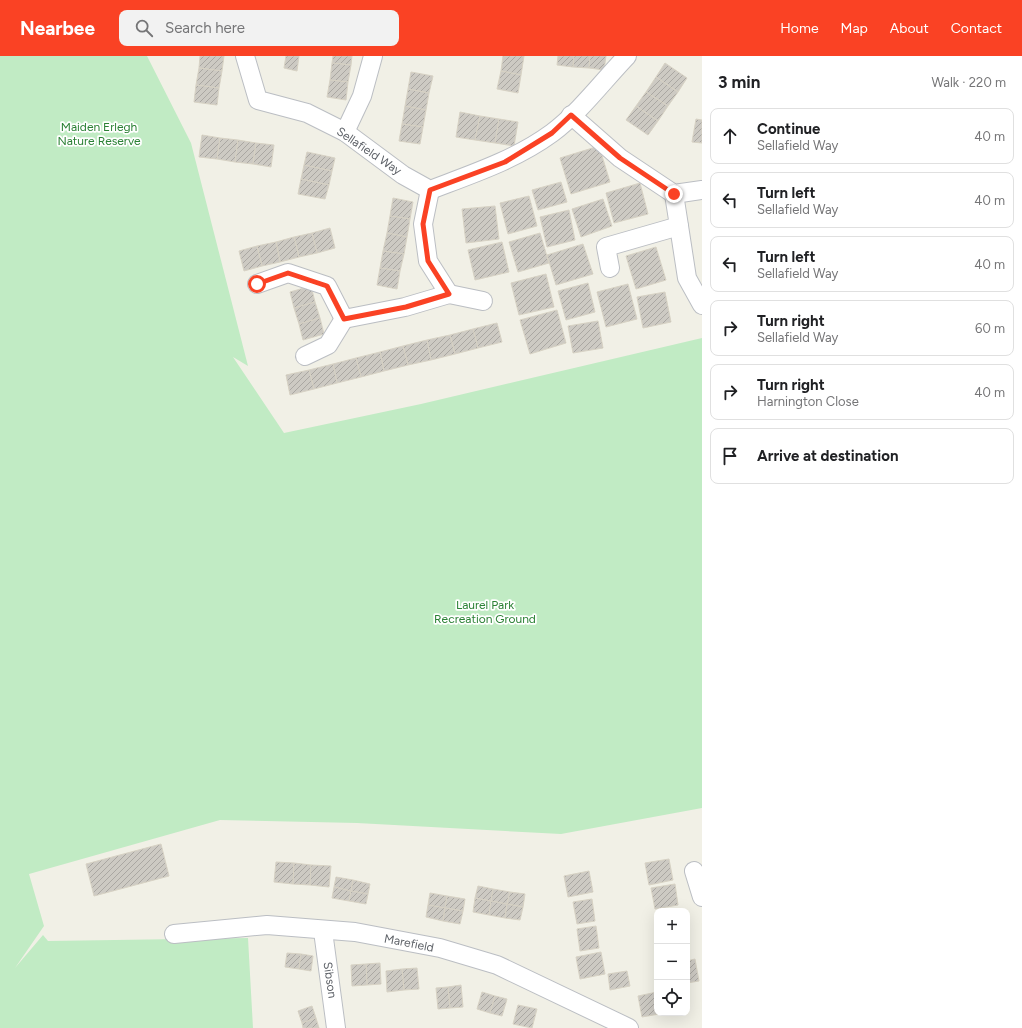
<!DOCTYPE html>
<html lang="en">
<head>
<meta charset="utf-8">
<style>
	:root { --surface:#fff; --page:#f2f2f2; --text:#202124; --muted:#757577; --line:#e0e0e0; --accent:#fa4224 }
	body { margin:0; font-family:Figtree,sans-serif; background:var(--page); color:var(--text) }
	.controls { position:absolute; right:12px; bottom:12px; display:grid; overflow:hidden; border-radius:8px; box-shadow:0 4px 16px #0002 }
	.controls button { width:36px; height:36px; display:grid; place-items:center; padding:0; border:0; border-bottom:1px solid var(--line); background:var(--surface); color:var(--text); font:20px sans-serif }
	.stop { position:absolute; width:12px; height:12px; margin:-9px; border:3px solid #fa4224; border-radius:50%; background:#fff }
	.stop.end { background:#fa4224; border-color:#fff; box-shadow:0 1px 4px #0008 }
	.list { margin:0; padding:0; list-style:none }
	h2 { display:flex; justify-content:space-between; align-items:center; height:52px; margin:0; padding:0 16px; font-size:17px }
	h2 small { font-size:13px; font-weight:400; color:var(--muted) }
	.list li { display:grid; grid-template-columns:26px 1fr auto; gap:12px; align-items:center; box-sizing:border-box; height:56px; margin:0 8px 8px; padding:0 8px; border:1px solid var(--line); border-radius:8px }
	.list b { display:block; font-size:15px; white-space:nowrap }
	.list p { margin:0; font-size:13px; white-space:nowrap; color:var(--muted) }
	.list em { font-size:13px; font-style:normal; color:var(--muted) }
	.icon { flex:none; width:22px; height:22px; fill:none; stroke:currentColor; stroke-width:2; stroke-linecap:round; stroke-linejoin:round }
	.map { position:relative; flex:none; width:702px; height:972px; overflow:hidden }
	header { display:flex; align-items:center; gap:24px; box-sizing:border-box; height:56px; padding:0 20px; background:var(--accent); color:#fff }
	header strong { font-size:19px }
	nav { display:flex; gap:22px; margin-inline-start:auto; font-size:14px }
	.search { width:280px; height:36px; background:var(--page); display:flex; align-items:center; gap:10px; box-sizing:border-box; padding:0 14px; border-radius:8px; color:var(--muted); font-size:15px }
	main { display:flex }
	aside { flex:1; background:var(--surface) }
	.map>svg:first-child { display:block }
	.park { fill:#c1ebc4 }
	.building { fill:url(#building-hatch); stroke:#d7d2c4 }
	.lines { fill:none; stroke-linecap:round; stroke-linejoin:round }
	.minor-casing { stroke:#bbbec3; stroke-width:20 }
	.minor { stroke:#fff; stroke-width:18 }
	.route { stroke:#fa4224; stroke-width:5 }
	.labels { text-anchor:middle; stroke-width:3.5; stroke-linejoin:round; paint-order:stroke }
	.park-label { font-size:12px; fill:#2b8135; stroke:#fff }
	.street-label { font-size:12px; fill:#5e6268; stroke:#fff }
</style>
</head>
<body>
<header>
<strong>Nearbee</strong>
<div class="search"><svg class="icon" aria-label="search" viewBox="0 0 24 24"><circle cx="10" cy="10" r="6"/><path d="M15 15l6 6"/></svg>Search here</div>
<nav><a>Home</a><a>Map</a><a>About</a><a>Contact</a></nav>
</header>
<main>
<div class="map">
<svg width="702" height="972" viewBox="0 0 702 972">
	<defs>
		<pattern id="building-hatch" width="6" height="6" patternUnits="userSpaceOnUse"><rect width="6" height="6" fill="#cdcac3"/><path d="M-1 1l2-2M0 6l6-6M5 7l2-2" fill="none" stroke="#aaa7a2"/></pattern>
	</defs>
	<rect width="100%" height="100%" fill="#f1f0e6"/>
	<!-- park -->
	<polygon class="park" points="0,0 147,0 191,87 248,310 233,301 284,377 421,348 702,282 702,752 561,778 357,767 220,764 29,818 44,870 15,912 43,879 48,885 248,882 253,972 0,972"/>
	<!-- building -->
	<g class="building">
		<polygon points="200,0 224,0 222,15 199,12"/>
		<polygon points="286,0 299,0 297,15 284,12"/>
		<polygon points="333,0 352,0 351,9 332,7"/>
		<polygon points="503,0 524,0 521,19 501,15"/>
		<polygon points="558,0 574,0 573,11 557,9"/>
		<polygon points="574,0 590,0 589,12 573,11"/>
		<polygon points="590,0 606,0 604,14 589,12"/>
		<polygon points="332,7 351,9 348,26 330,24"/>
		<polygon points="665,7 687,22 678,36 656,21"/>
		<polygon points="199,12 222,15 219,32 196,29"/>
		<polygon points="501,15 521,19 518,37 497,33"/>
		<polygon points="411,16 433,20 429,37 408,33"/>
		<polygon points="656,21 678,36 668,50 646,36"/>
		<polygon points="330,24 348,26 346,44 327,41"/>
		<polygon points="196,29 219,32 217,49 194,46"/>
		<polygon points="408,33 429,37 426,54 405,50"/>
		<polygon points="646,36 668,50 658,65 636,50"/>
		<polygon points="405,50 426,54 423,71 402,68"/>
		<polygon points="636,50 658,65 648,79 626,64"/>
		<polygon points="460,56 480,60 475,84 456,81"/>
		<polygon points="480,60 499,63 495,87 475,84"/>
		<polygon points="499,63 518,66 514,90 495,87"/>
		<polygon points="696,63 702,64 702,87 692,86"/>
		<polygon points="402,68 423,71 420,88 399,85"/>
		<polygon points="202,79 220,82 217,103 199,101"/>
		<polygon points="220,82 238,84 235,106 217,103"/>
		<polygon points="238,84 256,87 253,108 235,106"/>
		<polygon points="256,87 274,89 271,111 253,108"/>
		<polygon points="599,90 610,126 571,138 560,102"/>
		<polygon points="307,96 335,102 332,115 304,109"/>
		<polygon points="304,109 332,115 329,129 301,123"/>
		<polygon points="301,123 329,129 325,143 298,138"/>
		<polygon points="561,126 567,146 538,154 532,134"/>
		<polygon points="640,127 648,158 614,167 606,137"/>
		<polygon points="529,140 537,170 508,178 500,147"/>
		<polygon points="393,142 413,146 410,163 390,160"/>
		<polygon points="603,143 612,170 581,181 572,153"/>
		<polygon points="495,150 499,183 466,187 462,153"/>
		<polygon points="569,154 575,184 547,191 540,161"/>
		<polygon points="390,160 410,163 407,181 387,177"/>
		<polygon points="330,172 335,192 317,197 312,177"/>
		<polygon points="312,177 317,197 299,201 294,181"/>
		<polygon points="387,177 407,181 404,198 383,195"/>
		<polygon points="540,177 549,207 518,216 509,186"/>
		<polygon points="294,181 299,201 280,206 276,186"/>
		<polygon points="276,186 280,206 262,210 257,190"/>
		<polygon points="502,186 509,216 475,224 468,194"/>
		<polygon points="583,188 593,218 556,229 547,199"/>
		<polygon points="257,190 262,210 244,215 239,195"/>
		<polygon points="656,191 666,224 636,233 626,200"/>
		<polygon points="383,195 404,198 400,215 380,212"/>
		<polygon points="380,212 400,215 397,233 377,229"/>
		<polygon points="546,218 554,251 519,259 511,227"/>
		<polygon points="588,227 595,256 566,264 558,235"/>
		<polygon points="628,228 637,263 606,271 597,236"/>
		<polygon points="311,230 315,246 294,252 290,236"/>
		<polygon points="665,236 671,266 643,272 637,241"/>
		<polygon points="315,246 320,262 299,268 294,252"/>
		<polygon points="557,254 566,287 530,298 520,264"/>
		<polygon points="320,262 324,278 303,284 299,268"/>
		<polygon points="598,265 603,292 573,297 568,270"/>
		<polygon points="497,267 502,286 478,292 473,273"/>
		<polygon points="473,273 478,292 455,298 450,279"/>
		<polygon points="450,279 455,298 431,304 427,284"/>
		<polygon points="427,284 431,304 408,309 403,290"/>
		<polygon points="403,290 408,309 384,315 380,296"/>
		<polygon points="380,296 384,315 361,321 356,302"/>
		<polygon points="356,302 361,321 337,327 333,308"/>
		<polygon points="333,308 337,327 314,333 309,314"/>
		<polygon points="309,314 314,333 290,339 286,319"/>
		<polygon points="161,788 169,820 94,840 86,808"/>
		<polygon points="669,803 673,824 649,829 645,807"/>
		<polygon points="276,806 294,807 293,828 274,826"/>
		<polygon points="294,807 311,809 310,829 293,828"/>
		<polygon points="311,809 331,810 329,831 310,829"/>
		<polygon points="589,815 593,836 568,841 564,820"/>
		<polygon points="336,821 353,824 351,835 334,831"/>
		<polygon points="353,824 370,828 368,838 351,835"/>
		<polygon points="675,828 678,849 655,853 651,832"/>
		<polygon points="478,830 493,833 491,845 475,842"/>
		<polygon points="334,831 351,835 349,845 332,842"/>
		<polygon points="493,833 510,836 507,848 491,845"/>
		<polygon points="351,835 368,838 366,848 349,845"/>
		<polygon points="510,836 525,838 523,851 507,848"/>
		<polygon points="430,837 447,840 445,852 428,849"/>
		<polygon points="447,840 465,843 463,855 445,852"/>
		<polygon points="475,842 491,845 489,859 473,856"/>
		<polygon points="592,843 595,865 577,868 573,846"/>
		<polygon points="491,845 507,848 505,862 489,859"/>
		<polygon points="507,848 523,851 520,864 505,862"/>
		<polygon points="428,849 445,852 443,865 426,861"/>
		<polygon points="445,852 463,855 460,868 443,865"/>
		<polygon points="596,870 599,892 580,895 577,873"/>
		<polygon points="601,896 605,918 580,923 576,901"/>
		<polygon points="287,897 301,898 299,913 285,911"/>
		<polygon points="301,898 313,900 311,915 299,913"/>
		<polygon points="695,903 699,925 687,927 687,905"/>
		<polygon points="380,907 381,928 367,929 366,908"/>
		<polygon points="366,908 367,929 352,930 351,909"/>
		<polygon points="417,912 419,933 404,934 402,913"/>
		<polygon points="402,913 404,934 387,936 386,915"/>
		<polygon points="627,915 630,930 610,934 608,918"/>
		<polygon points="461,929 463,951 450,952 448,931"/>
		<polygon points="448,931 450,952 438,953 436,932"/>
		<polygon points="482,936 495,940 490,957 477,953"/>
		<polygon points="657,936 657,957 665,957 642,961 638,940"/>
		<polygon points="495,940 507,943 502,960 490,957"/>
		<polygon points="518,949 537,953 532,972 513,968"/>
		<polygon points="312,950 316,962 302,967 298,955"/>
		<polygon points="316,962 319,972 303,972 302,967"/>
	</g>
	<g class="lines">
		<defs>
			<g id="minor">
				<path d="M245 0 258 44 307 57 345 76 403 119 430 134C472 118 515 104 552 77 580 56 603 25 627 0"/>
				<polyline points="571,59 620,102 674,138 702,134"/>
				<polyline points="345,76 362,40 373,0"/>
				<polyline points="679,170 687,222 702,249"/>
				<polyline points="610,212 606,191 679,170 674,138"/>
				<polyline points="257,228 288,217 327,230 344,263 405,251 449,238 428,205 423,168 430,134"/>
				<polyline points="449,238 483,245"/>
				<polyline points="305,300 328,289 344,263"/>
				<polyline points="694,815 702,841"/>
				<polyline points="323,875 336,972"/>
				<polyline points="174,878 267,869 355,876 440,892 497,909 629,972"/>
			</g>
		</defs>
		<!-- minor casing -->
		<use href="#minor" class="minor-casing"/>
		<!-- minor -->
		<use href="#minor" class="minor"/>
	</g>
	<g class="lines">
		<!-- route -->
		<polyline class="route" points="257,228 288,217 327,230 344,263 406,251 449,238 428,205 423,168 430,134 505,106 552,77 571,59 620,102 674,138"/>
	</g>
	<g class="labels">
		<!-- park labels -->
		<g class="park-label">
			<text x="99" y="75">Maiden Erlegh<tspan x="99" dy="14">Nature Reserve</tspan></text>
			<text x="485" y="553">Laurel Park<tspan x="485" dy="14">Recreation Ground</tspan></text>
		</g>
		<!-- street labels -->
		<g class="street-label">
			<text transform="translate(369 95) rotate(34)" y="4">Sellafield Way</text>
			<text transform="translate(409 887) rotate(11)" y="4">Marefield</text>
			<text transform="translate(330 924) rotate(82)" y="4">Sibson</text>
		</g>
	</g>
</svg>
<div class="controls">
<button>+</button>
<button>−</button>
<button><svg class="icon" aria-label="locate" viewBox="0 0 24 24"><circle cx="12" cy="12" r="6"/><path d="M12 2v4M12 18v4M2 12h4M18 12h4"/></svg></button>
</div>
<div class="stop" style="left:257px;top:228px"></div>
<div class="stop end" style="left:674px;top:138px"></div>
</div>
<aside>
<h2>3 min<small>Walk · 220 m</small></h2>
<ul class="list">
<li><svg class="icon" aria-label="ahead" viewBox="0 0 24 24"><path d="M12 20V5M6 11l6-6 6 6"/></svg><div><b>Continue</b><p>Sellafield Way</p></div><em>40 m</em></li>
<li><svg class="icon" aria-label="left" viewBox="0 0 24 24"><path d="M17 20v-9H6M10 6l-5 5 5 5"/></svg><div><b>Turn left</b><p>Sellafield Way</p></div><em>40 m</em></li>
<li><svg class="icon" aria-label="left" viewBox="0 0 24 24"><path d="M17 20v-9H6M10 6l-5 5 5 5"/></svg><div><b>Turn left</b><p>Sellafield Way</p></div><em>40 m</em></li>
<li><svg class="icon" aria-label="right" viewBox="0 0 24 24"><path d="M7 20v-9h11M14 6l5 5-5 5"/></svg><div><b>Turn right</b><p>Sellafield Way</p></div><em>60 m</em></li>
<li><svg class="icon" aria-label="right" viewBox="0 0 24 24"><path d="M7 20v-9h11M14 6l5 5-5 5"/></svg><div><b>Turn right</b><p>Harnington Close</p></div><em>40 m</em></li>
<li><svg class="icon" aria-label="arrive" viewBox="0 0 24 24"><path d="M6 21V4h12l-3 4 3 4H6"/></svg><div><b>Arrive at destination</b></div></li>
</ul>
</aside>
</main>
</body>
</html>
